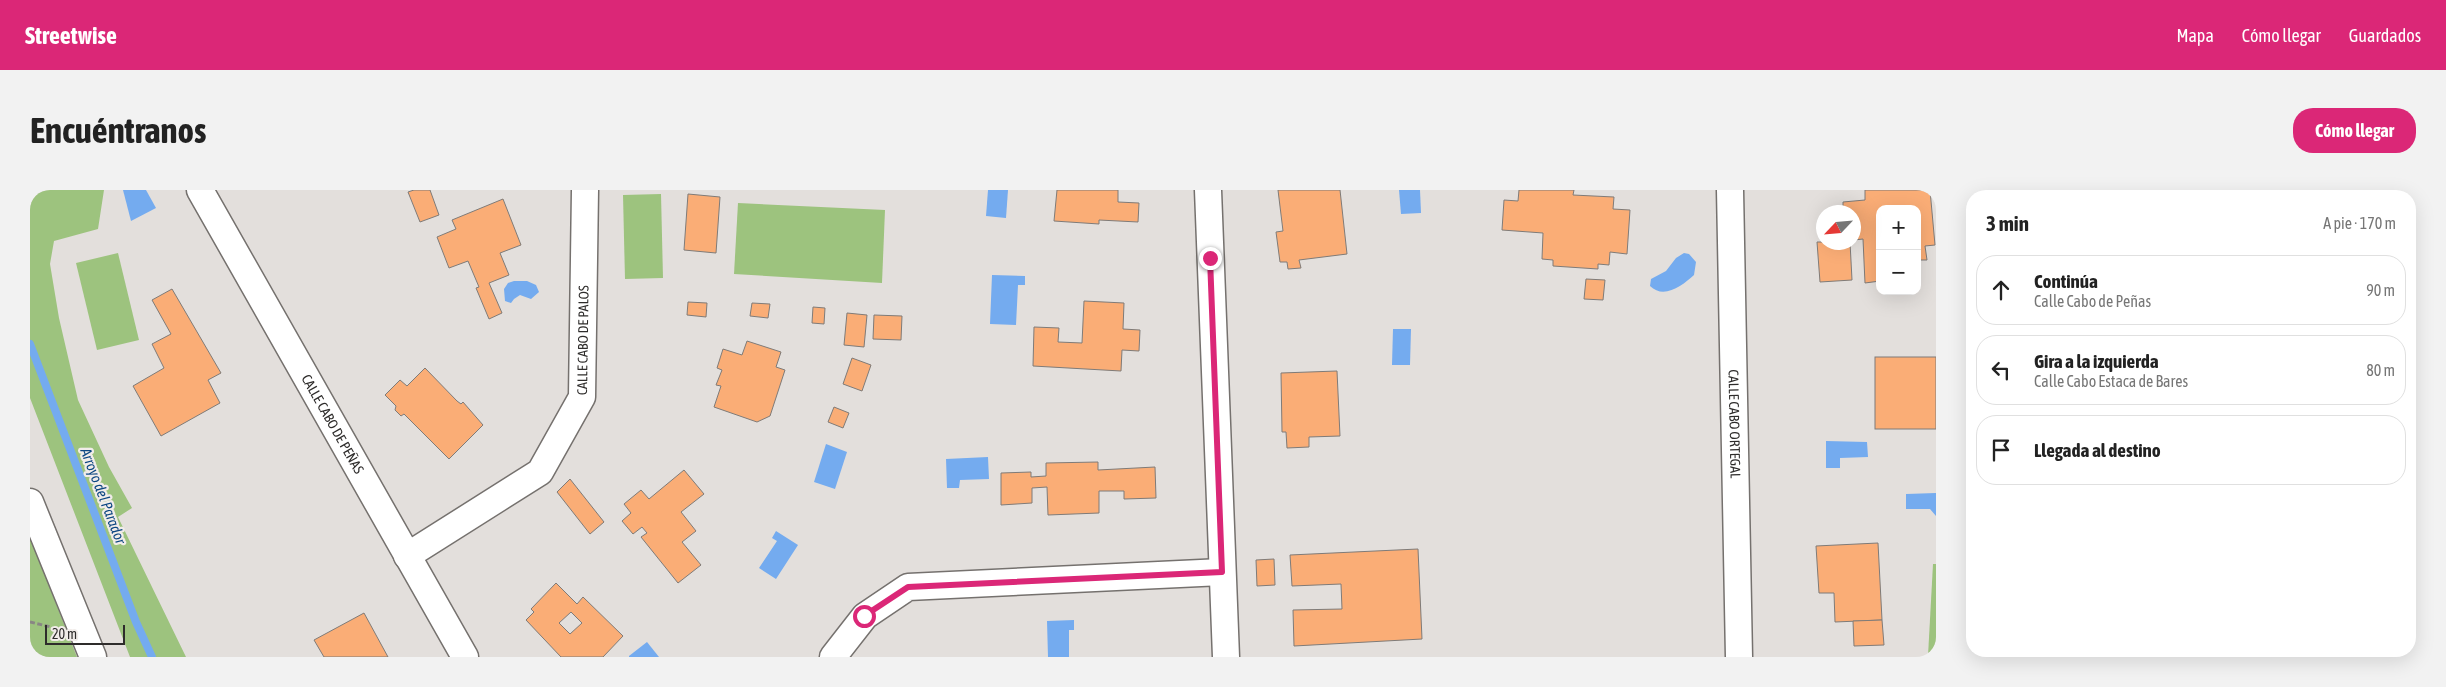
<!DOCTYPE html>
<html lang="es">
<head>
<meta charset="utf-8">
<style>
	:root { --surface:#fff; --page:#f2f2f2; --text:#222; --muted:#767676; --line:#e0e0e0; --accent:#db2777 }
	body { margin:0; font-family:"Asap Condensed",sans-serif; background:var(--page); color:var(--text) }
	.controls { position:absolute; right:15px; top:15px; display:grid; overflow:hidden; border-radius:10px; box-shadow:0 5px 20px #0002 }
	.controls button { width:45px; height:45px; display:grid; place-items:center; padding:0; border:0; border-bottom:1px solid var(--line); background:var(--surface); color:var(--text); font:25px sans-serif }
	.compass { position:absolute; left:1786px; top:15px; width:45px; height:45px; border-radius:50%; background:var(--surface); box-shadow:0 5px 20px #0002; rotate:244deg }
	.scale { position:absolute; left:15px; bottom:12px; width:80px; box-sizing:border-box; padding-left:5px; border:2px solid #2e2c2b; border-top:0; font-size:14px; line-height:18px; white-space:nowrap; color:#2e2c2b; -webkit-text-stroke:4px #f1ece9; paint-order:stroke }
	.stop { position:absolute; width:15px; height:15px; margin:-11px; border:4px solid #db2777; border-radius:50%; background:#fff }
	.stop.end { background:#db2777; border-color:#fff; box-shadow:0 1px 5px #0008 }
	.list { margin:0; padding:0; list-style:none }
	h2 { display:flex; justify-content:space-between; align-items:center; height:65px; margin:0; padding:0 20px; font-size:21px }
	h2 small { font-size:16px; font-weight:400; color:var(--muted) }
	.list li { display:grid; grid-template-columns:32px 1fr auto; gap:15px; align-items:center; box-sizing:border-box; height:70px; margin:0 10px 10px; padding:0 10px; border:1px solid var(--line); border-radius:20px }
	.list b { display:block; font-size:19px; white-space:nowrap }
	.list p { margin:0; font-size:16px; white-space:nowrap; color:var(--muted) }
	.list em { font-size:16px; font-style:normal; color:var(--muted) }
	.icon { flex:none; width:28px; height:28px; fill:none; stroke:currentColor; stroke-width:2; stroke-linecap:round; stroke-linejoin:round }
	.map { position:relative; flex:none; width:1906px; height:467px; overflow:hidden; border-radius:20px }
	header { display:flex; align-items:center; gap:30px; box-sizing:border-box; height:70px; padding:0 25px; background:var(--accent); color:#fff }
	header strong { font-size:24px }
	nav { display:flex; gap:28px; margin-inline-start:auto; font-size:18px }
	.intro { display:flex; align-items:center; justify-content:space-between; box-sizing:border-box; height:120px; padding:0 30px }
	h1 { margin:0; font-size:35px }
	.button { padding:12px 22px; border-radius:20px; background:var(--accent); color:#fff; font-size:18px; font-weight:700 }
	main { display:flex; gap:30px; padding:0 30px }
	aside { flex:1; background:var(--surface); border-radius:20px; box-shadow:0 5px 20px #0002 }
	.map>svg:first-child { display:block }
	.green { fill:#9dc37e }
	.water { fill:#74abef }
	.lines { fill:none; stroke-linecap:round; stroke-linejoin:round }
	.stream { stroke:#74abef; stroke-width:8 }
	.building { fill:#faad76; stroke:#7f7b78; fill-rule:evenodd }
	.minor-casing { stroke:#75716e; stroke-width:29 }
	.path { stroke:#898684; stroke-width:3; stroke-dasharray:5 2.5; stroke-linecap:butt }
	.minor { stroke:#fff; stroke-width:26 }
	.route { stroke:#db2777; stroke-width:6 }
	.labels { text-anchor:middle; stroke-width:4.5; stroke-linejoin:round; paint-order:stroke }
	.street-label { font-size:14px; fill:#2e2c2b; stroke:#f1ece9 }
	.water-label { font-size:15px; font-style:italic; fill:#0c4682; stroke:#f1ece9 }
</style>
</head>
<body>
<header>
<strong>Streetwise</strong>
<nav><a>Mapa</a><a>Cómo llegar</a><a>Guardados</a></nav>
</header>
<div class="intro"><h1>Encuéntranos</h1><a class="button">Cómo llegar</a></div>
<main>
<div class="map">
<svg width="1906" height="467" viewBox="0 0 1906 467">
	<rect width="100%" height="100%" fill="#e3dfdc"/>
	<!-- green -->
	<g class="green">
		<polygon points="0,0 74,0 68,39 24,51 20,74 29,128 48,210 79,277 102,318 88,327 156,467 100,467 0,208"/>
		<polygon points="631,4 633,88 595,89 593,5"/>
		<polygon points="708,13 855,20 852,93 704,84"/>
		<polygon points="88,63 109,150 67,160 46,73"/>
		<polygon points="0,347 47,467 0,467"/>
		<polygon points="1903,374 1906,374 1906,466 1898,466"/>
	</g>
	<!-- water -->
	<g class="water">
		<polygon points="93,0 116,0 126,18 101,31"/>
		<polygon points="958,0 978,0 976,28 956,26"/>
		<polygon points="1369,0 1390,0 1391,23 1371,24"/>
		<path d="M1654 63 1659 64 1666 72 1664 85C1653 95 1634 110 1620 96L1621 89 1636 81 1646 68Z"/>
		<polygon points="962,85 995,86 995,95 988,95 986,135 960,134"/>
		<polygon points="484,91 497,91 506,95 509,102 501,109 490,105 484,109 481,113 475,111 474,99 478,93"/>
		<polygon points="1363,139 1381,139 1380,175 1362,175"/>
		<polygon points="1796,251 1837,252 1838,267 1810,268 1810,278 1796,278"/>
		<polygon points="796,254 817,262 805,299 784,292"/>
		<polygon points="958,267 959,289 930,290 929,298 917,298 916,269"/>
		<polygon points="1906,303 1906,326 1900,319 1876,319 1876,304"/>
		<polygon points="746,341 768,355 746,389 729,378 747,351 742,348"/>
		<polygon points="1044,430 1044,440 1039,440 1039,467 1018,467 1017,431"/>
		<polygon points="617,452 629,467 599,467 599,466"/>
	</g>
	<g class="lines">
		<!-- stream -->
		<polyline class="stream" points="0,154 106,432 122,467"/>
	</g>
	<!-- building -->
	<g class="building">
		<polygon points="384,0 400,0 409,25 390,32 378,2"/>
		<polygon points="1027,0 1088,0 1088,12 1109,13 1108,32 1069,30 1069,34 1024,31"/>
		<polygon points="1248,0 1310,0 1317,64 1269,70 1271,78 1258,79 1257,72 1250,72 1246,42 1253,41"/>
		<polygon points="1489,0 1544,0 1543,5 1584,7 1583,19 1600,20 1597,64 1580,62 1579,75 1568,74 1568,79 1523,76 1523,70 1512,69 1513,43 1472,40 1474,10 1488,11"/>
		<polygon points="1835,0 1900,0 1905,55 1895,56 1897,70 1890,70 1890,83 1887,83 1887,19 1850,19 1850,91 1835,93 1833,49 1824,50 1824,22 1813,22 1813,12 1835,10"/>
		<polygon points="658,4 690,7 686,63 654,60"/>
		<polygon points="473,9 491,55 470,63 479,85 459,93 472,123 459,129 446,98 449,97 438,71 419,78 407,47 426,39 422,30"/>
		<polygon points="1787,52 1820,52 1822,90 1790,92"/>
		<polygon points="1556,89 1575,90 1573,110 1554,109"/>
		<polygon points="142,99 191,183 178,190 190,213 131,246 103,196 134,178 122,154 141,144 122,110"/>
		<polygon points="1054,111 1094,113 1093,139 1110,140 1109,161 1092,160 1091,181 1003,176 1004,137 1029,138 1028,152 1052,153"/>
		<polygon points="658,112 677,113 676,127 657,125"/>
		<polygon points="722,113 740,114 738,128 720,126"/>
		<polygon points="783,117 795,118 794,134 782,133"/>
		<polygon points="817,123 837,125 834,157 814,155"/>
		<polygon points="844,125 872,126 871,150 843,149"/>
		<polygon points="717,151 751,162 746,177 755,180 740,226 727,232 684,217 691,196 686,195 692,180 687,178 693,159 712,165"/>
		<rect x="1845" y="167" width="61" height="72"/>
		<polygon points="822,168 841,175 832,201 813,194"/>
		<polygon points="395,178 427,211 431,214 433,212 453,235 419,269 374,224 371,226 365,220 366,216 355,205 370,190 377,196"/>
		<polygon points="1307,181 1310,246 1279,247 1279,257 1257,258 1256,242 1252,242 1251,183"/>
		<polygon points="804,217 819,223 813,238 798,232"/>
		<polygon points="1068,272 1068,280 1125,277 1126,308 1094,309 1094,301 1069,301 1069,323 1018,325 1017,297 1002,298 1002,313 971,315 971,283 1001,282 1001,287 1016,286 1016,273"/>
		<polygon points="654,280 674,304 651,322 666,341 652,352 671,375 648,393 611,347 617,343 612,337 603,344 592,331 601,323 594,314 611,300 619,309"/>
		<polygon points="540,289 574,332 560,344 527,302"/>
		<polygon points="1848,353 1852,430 1805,432 1804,403 1789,403 1786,356"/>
		<polygon points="1388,359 1392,449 1264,456 1263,420 1312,419 1311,394 1262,396 1260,365"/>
		<polygon points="1244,369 1245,395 1227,396 1226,370"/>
		<path d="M526 393 547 414 553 407 593 446 573 467H531L496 430 504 422 501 419ZM541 422 552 433 540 444 529 433Z"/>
		<polygon points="334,423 358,467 294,467 284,450"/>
		<polygon points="1852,430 1854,455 1824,456 1823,431"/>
	</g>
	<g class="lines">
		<defs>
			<g id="minor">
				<path id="s1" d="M170 0 435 467"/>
				<polyline points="1178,0 1196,467"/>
				<path id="s2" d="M1700 0 1709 467"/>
				<polyline points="0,312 63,467"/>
				<path id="s3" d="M377 366 510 282 552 207 555 0"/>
				<polyline points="803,467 835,426 878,397 1192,382"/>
			</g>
		</defs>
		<!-- minor casing -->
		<use href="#minor" class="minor-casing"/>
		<!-- path -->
		<polyline class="path" points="0,432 21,437"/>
		<!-- minor -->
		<use href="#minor" class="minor"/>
	</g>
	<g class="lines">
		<!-- route -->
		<polyline class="route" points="834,426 878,397 1192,382 1180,68"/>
	</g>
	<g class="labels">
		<!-- street labels -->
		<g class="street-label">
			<text dy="5" stroke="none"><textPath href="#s3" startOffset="300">CALLE CABO DE PALOS</textPath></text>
			<text dy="5" stroke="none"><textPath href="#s2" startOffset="234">CALLE CABO ORTEGAL</textPath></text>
			<text dy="5" stroke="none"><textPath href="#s1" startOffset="269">CALLE CABO DE PEÑAS</textPath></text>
		</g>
		<!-- water labels -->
		<g class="water-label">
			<text transform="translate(73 306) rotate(69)" y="5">Arroyo del Parador</text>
		</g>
	</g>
</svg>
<div class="controls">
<button>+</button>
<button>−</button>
</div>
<svg class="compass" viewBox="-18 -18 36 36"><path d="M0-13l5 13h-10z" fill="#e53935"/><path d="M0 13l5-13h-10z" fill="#767676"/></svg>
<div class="scale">20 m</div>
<div class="stop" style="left:834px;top:426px"></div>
<div class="stop end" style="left:1180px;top:68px"></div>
</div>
<aside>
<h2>3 min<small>A pie · 170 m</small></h2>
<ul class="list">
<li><svg class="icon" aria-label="ahead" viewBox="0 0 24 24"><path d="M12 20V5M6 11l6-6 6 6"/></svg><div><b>Continúa</b><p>Calle Cabo de Peñas</p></div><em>90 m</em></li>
<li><svg class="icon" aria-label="left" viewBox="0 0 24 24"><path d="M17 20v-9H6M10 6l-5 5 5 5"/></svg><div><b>Gira a la izquierda</b><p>Calle Cabo Estaca de Bares</p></div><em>80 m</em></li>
<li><svg class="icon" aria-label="arrive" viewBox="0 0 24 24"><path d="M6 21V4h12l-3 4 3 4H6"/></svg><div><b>Llegada al destino</b></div></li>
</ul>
</aside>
</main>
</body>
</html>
